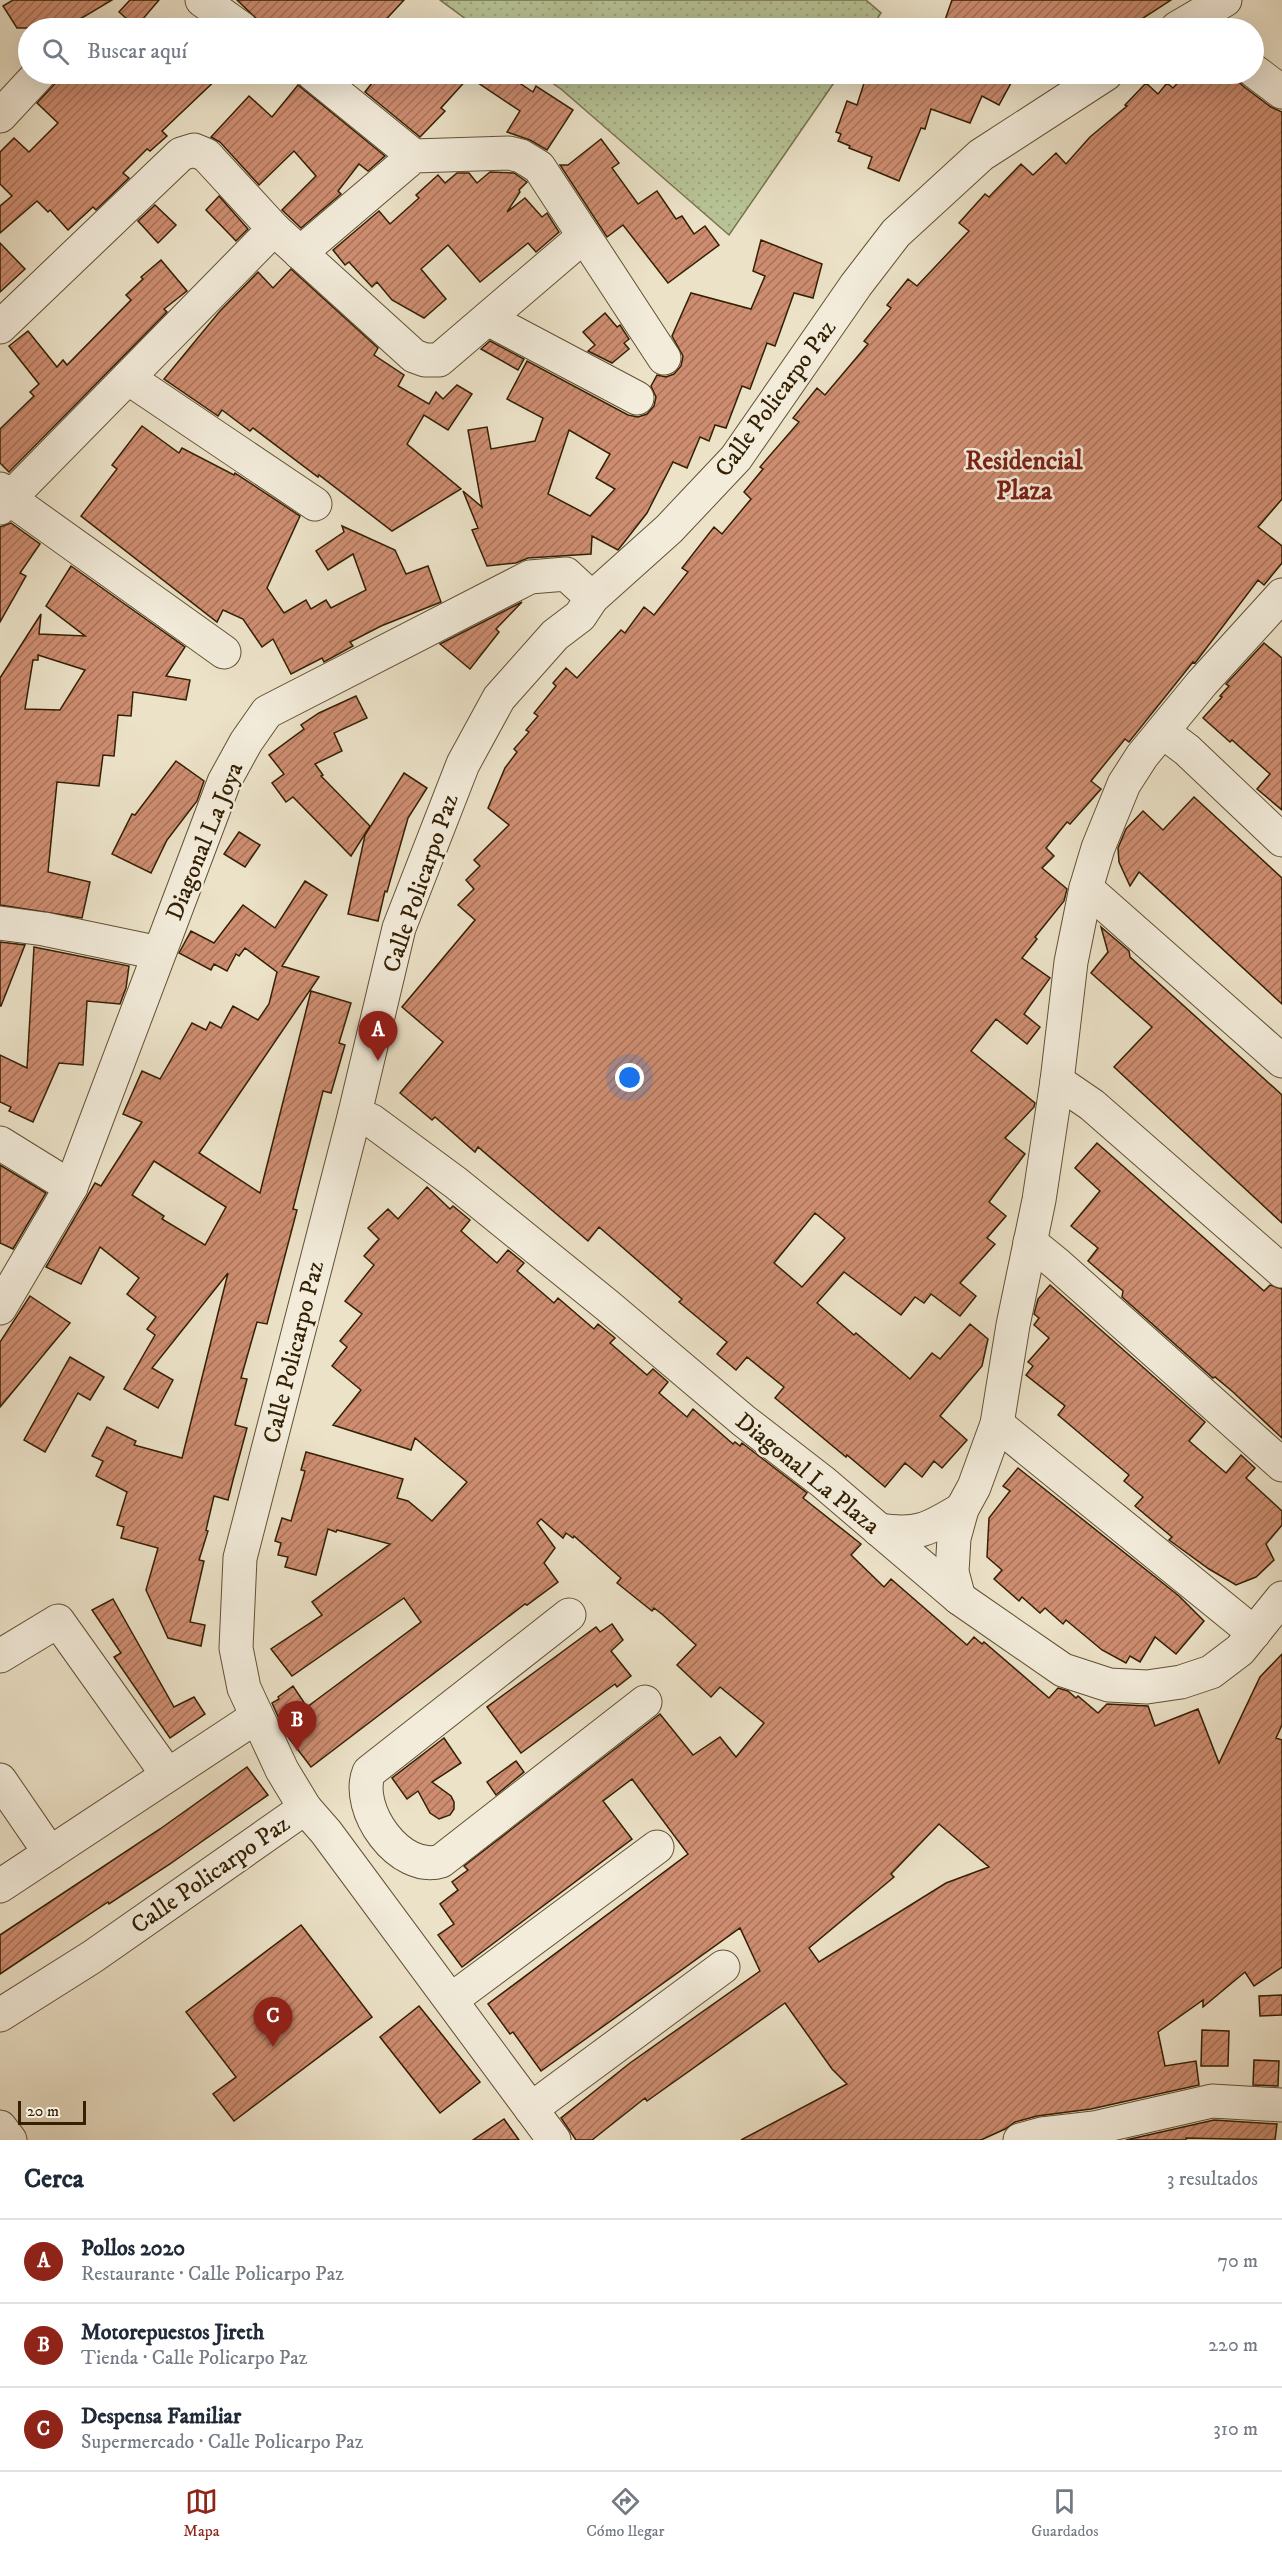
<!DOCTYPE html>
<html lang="es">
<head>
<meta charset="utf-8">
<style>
	:root { --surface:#fff; --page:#f6f6f7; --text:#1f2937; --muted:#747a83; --line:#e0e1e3; --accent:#8f2418 }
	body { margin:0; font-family:"IM FELL DW Pica",serif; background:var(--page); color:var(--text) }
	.scale { position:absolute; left:18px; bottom:15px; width:68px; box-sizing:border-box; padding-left:6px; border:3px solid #342003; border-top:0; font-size:16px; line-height:21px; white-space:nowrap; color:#342003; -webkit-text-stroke:4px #f3ecdb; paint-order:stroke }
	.you { position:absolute; left:630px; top:1078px; width:21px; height:21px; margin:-15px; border:4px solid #fff; border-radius:50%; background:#1a73e8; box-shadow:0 0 0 9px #1a73e833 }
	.badge { display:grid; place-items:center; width:39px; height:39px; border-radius:50%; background:var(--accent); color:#fff; font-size:20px; font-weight:700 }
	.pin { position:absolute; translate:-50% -50px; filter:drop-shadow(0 2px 3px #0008) }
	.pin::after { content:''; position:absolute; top:32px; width:21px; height:18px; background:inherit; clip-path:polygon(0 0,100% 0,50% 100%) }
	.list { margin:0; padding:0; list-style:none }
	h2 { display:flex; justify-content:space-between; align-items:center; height:78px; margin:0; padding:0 24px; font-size:26px }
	h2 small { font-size:20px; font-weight:400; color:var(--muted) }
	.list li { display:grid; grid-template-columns:39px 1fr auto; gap:18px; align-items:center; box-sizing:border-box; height:84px; padding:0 24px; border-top:2px solid var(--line) }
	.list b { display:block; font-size:22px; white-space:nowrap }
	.list p { margin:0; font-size:20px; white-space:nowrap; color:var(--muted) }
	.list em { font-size:20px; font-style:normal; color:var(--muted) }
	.icon { flex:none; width:33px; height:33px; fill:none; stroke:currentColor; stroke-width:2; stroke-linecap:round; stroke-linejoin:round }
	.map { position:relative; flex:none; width:1282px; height:2140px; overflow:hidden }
	.search { position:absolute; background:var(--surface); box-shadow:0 6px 24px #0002; left:18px; right:18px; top:18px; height:66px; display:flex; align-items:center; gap:15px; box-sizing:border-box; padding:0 21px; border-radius:33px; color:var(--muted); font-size:22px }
	.sheet { height:330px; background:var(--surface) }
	nav { display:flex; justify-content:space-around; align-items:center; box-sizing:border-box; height:84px; border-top:2px solid var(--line); background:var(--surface); font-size:16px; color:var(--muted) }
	nav a { display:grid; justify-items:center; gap:3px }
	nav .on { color:var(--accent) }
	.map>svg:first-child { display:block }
	.grass { fill:url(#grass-dots); stroke:#76724c; stroke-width:1.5 }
	.building { fill:url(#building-hatch); stroke:#342003; stroke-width:1.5; fill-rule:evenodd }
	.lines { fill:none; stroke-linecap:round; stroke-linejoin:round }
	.minor-casing { stroke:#625034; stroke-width:35 }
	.minor { stroke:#f3ecdb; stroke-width:33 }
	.labels { text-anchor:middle; stroke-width:5; stroke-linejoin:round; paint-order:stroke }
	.street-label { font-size:24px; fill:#342003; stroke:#f3ecdb }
	.neighbourhood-label { font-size:26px; font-weight:bold; fill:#7a1f14; stroke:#f3ecdb }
</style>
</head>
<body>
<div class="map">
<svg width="1282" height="2140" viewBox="0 0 1282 2140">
	<defs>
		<pattern id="grass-dots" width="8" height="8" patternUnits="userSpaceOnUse" patternTransform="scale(1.5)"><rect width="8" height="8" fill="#b7c396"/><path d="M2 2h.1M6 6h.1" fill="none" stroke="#9ea780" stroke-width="1.8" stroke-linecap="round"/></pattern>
		<pattern id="building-hatch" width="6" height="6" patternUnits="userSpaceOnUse" patternTransform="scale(1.5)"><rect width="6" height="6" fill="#ce8d71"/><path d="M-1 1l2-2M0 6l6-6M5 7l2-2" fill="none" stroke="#a8735b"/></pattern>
	</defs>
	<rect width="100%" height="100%" fill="#ece2c8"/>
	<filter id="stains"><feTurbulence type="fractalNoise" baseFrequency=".00333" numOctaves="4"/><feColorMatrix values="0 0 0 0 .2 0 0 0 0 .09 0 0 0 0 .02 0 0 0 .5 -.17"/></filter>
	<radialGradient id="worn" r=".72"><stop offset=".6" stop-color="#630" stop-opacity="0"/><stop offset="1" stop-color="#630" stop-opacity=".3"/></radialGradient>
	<!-- grass -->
	<g class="grass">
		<polygon points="440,0 866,0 881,13 871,28 478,28"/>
		<polygon points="539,74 840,74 729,235 561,89"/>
	</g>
	<!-- building -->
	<g class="building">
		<polygon points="13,0 112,0 65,28 17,28 3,6"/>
		<polygon points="130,0 159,0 136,27 119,12"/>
		<polygon points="237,0 404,0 378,28 266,28"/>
		<polygon points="952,0 1171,0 1128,28 967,28 945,20"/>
		<polygon points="64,74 222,74 162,131 167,136 150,151 147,149 123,173 129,178 96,210 93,207 68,230 50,210 48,212 37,201 0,233 0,206 12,196 0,184 0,152 14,138 29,152 58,123 37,103"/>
		<polygon points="379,74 506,74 533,92 536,86 573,110 547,150 530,140 507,132 520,111 469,77 441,108 445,111 420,137 365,92"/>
		<polygon points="867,74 992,74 1011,83 999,105 982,96 970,123 931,109 925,129 921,128 899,181 868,168 872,157 849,148 850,146 838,141 841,134 836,132 847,101 857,105"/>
		<path d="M1186 74H1231L1243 86 1271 107 1282 112V499L1258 527 1282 546V563L1264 585 1258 580 1195 663 1193 662 1129 742 1125 739 1091 781 1101 789 1070 824 1067 822 1046 848 1054 856 1042 868 1067 889 1064 901 1035 937 1037 939 1022 958 1050 978 1024 1014 1040 1027 1027 1044 996 1019 971 1051 1035 1103 1034 1107 1005 1138 1025 1154 989 1202 1006 1216 987 1238 995 1244 960 1283 976 1296 960 1316 931 1294 924 1303 915 1297 901 1315 844 1272 817 1303 854 1335 856 1333 910 1379 932 1353 940 1359 970 1324 988 1339 982 1366 940 1416 967 1440 942 1468 934 1461 922 1477 905 1463 885 1487 847 1455 846 1457 775 1398 784 1387 747 1357 736 1370 717 1354 727 1342 679 1302 682 1299 599 1227 588 1241 478 1147 475 1152 435 1117 432 1120 400 1093 443 1042 402 1007 475 920 458 905 474 889 466 880 480 866 474 860 509 825 488 808 505 768 517 752 514 749 529 732 526 730 538 716 534 713 556 686 553 683 566 668 577 678 621 630 625 633 644 607 654 615 688 572 682 568 714 527 722 534 751 499 744 492 763 469 760 467 799 422 793 418 817 388 825 395 868 344 864 341 891 308 887 305 908 279 917 286 969 231 959 223 985 194 989 197 1021 164 1033 175 1056 153 1066 164 1090 137 1127 106 1125 105 1146 83 1158 94 1167 83 1173 88ZM815 1213 845 1238 802 1287 774 1263Z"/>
		<polygon points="298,85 385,156 368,171 359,164 338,191 341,194 301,228 282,210 316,176 294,151 259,185 220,142 211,137 249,96 272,117"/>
		<polygon points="601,139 619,163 612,168 638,204 657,191 676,219 682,216 694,234 705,226 719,245 668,283 623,225 607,237 560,165 568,165"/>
		<polygon points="490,172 514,173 527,182 519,190 520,192 507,212 525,198 542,217 547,213 559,232 536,252 528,243 480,282 448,245 421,269 446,299 424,318 392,300 377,282 372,287 349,262 345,265 333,250 379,211 390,224 419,198 416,195 438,175 445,183 457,173 469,173 477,183"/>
		<polygon points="219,196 248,229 236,241 206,210"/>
		<polygon points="155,205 176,225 158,243 138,221"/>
		<path d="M761 240 822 264 813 298 794 293 775 346 767 343 750 389 742 386 726 428 715 425 709 441 700 437 687 468 673 462 647 513 618 550 592 536 591 554 528 558 516 563 487 566 472 530 478 528 463 491 482 507 468 430 487 427 491 449 535 441 543 418 507 399 527 361 628 415 638 417 647 414 654 406 656 397 651 386 657 375 666 377 674 374 681 366 683 356 672 336 691 293 751 309 765 276 753 271ZM569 430 610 454 596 478 615 489 590 516 548 494Z"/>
		<polygon points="0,243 25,269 0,292"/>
		<polygon points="161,260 187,291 164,309 167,312 9,472 0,463 0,429 34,396 30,392 39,384 9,346 28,331 57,367 63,360 67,365 131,300 126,295 143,279 141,277"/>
		<polygon points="291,269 378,348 374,355 404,375 398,386 429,404 436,392 443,399 457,385 472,394 448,430 424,415 407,444 461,489 392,531 319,475 318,477 253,428 250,431 222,410 218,416 164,379 220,311 258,272 273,288"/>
		<polygon points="605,313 617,327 620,325 629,339 624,343 629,349 612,363 588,351 595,345 583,332"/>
		<polygon points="490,341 524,359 518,370 481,349"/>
		<polygon points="142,426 179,453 182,448 234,475 235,473 300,516 267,588 284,613 306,600 311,609 326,600 331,608 366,590 353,554 328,570 316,551 344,532 342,526 395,550 406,574 428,566 441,602 381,626 350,642 353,646 324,662 322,658 291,674 273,639 262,647 243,619 223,610 217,622 81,516 117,469 112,465"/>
		<polygon points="11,523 40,544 20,573 26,576 0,622 0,527"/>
		<path d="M71 566 185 647 166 676 190 680 186 700 133 692 131 716 118 715 114 756 103 755 99 786 57 782 48 872 90 882 82 918 0 905V678L41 614 39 634 85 636 46 606ZM38 655 85 670 60 710 25 709 33 660H38Z"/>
		<polygon points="522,602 496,629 499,632 470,669 440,644"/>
		<polygon points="1264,643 1282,658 1282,810 1257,789 1270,774 1232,740 1230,742 1203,718 1222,697 1220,696 1229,686 1226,684"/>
		<polygon points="356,696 367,718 334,733 342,751 315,764 323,775 321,776 370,826 351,856 293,797 286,802 272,783 284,774 269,755 304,729 301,725 319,713"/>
		<polygon points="176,761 204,781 197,801 167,840 151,873 112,854 132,814 135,815"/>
		<polygon points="404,773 427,788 408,818 387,892 385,891 378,921 348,914 365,835"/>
		<polygon points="1194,797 1282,878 1282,1004 1139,872 1130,886 1119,862 1118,848 1126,829 1143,811 1163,830"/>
		<polygon points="239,832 260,845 245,867 224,854"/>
		<path d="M305 881 327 895 282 966 319 977 199 1153 260 1193 311 991 351 1003 339 1043 345 1045 331 1093 323 1091 293 1209 297 1210 267 1324 257 1322 241 1378 247 1379 235 1425 247 1428 233 1480 228 1500 214 1496 206 1530 208 1531 199 1560 204 1561 190 1622 205 1625 201 1646 168 1638 146 1590 158 1548 121 1538 124 1527 117 1525 127 1492 96 1476 103 1461 92 1456 107 1427 136 1441 134 1445 182 1458 228 1273 152 1368 173 1380 158 1408 124 1389 155 1335 147 1329 156 1317 127 1294 139 1278 100 1247 81 1284 46 1267 95 1183 101 1186 142 1122 123 1114 142 1071 160 1079 192 1023 206 1030 210 1022 221 1028 233 1006 258 1020 269 1004 277 972 245 948 239 956 236 954 227 971 214 964 211 970 179 953 191 931 214 943 243 905 275 928ZM154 1161 226 1207 205 1245 162 1219 164 1216 132 1195Z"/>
		<polygon points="1101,927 1129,951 1130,957 1282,1095 1282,1223 1114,1067 1152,1027 1091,973 1108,952"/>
		<polygon points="0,942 25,945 1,1006 0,1006"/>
		<polygon points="34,947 129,966 126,988 120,1004 87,1001 83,1065 59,1063 33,1122 9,1111 11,1107 0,1102 0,1055 27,1068"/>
		<polygon points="1097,1143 1264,1291 1270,1285 1282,1289 1282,1438 1233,1392 1215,1377 1213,1378 1122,1297 1123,1291 1088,1261 1098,1248 1071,1226 1100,1191 1075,1168"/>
		<polygon points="0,1165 46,1193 13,1249 0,1243"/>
		<path d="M427 1187 450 1209 453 1206 470 1220 461 1231 497 1263 508 1250 524 1263 517 1271 554 1303 558 1298 594 1329 598 1324 615 1338 610 1343 647 1375 653 1369 668 1382 659 1393 687 1417 693 1409 733 1444 735 1442 740 1446 742 1443 807 1493 803 1498 861 1544 851 1555 884 1587 891 1579 967 1645 974 1637 982 1644 984 1642 1049 1698 1058 1688 1068 1691 1076 1698 1078 1696 1098 1713 1107 1704 1148 1706 1155 1726 1198 1709 1219 1763 1260 1677 1282 1654V1725L1276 1738 1282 1740V1967L1254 1986 1245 1972 1203 2007V2000L1158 2032 1165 2066 1196 2061 1199 2085 1091 2109 1037 2116 1015 2122 1005 2129 981 2140H741L847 2084 832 2069 785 2003 647 2101 645 2098 592 2140H576L561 2118 630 2063 760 1971 740 1928 541 2071 513 2032 510 2034 488 2004 688 1854 632 1779 603 1801 632 1839 462 1967 438 1935 454 1924 440 1904 458 1890 452 1882 468 1870 464 1866 660 1714 693 1755 720 1737 736 1757 764 1723 720 1687 711 1697 677 1665 696 1645 663 1615 654 1608 652 1611 617 1583 621 1578 574 1536 573 1538 566 1533 563 1538 541 1519 537 1523 555 1548 544 1563 558 1582 527 1605 525 1604 311 1767 286 1734 272 1703 279 1699 278 1697 293 1686 307 1707 421 1622 404 1598 292 1676 271 1649 322 1615 312 1602 390 1544 337 1530 336 1532 328 1529 316 1575 285 1567 288 1557 278 1555 281 1543 275 1541 282 1518 291 1521 305 1471 301 1470 306 1452 403 1479 397 1498 408 1501 432 1521 467 1482 415 1438 411 1450 333 1425 361 1390 332 1366 347 1347 340 1341 362 1314 345 1301 374 1265 364 1256 379 1239 368 1228 388 1209 398 1219ZM939 1824 989 1867 946 1883 819 1962 809 1948 894 1877 891 1874Z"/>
		<polygon points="1050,1285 1205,1422 1189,1441 1226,1473 1241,1455 1255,1468 1246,1478 1282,1511 1282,1525 1266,1544 1274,1560 1256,1577 1236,1585 1209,1569 1169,1540 1172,1537 1135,1506 1143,1497 1124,1481 1129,1475 1058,1415 1065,1406 1026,1375 1033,1366 1028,1362 1049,1338 1034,1325 1039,1318 1034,1314 1038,1299"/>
		<polygon points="30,1296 70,1323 0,1407 0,1342"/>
		<polygon points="70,1357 104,1377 90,1400 78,1393 45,1452 24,1440"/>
		<polygon points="1018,1468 1179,1596 1204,1621 1176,1654 1155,1637 1140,1662 1130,1656 1126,1663 1102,1650 1066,1620 1063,1624 1045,1608 1040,1613 1022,1597 1019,1601 994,1579 1002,1570 987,1557 989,1518 1010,1491 1003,1486"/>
		<polygon points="113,1599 174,1707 194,1697 205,1714 170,1738 114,1657 121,1653 92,1610"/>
		<polygon points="612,1624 623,1640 611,1651 631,1676 617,1687 615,1684 521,1753 487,1707 596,1627 600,1632"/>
		<polygon points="444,1738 461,1763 432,1782 451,1796 454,1802 454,1809 450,1815 439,1819 430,1813 418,1791 407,1799 392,1778"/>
		<polygon points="516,1761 524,1772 496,1795 487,1782"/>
		<polygon points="247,1767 268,1795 170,1864 109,1904 108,1902 0,1974 0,1935 160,1829"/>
		<polygon points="301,1925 372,2017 234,2121 213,2094 236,2077 186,2012"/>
		<polygon points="1282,1995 1282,2015 1260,2016 1259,1996"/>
		<polygon points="419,2006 480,2082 440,2113 380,2037"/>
		<polygon points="1202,2030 1229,2031 1228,2066 1201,2066"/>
		<polygon points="1254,2060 1279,2061 1278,2086 1253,2085"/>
		<polygon points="504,2119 519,2140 473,2140"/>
		<polygon points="1214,2120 1277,2124 1275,2140 1186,2138 1186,2140 1126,2140"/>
	</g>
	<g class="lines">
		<defs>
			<g id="minor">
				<polyline points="202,0 241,28"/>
				<polyline points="1177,28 1225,0"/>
				<polyline points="1254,71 1282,92"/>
				<polyline points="313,74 414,156"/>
				<polyline points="0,116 39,74"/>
				<polyline points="300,253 414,156 509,153 521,156 539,167 664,358"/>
				<polyline points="488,319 637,398"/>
				<polyline points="0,327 181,154 194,150 206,155 274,229 414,356 425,360 439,360 584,236"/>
				<polyline points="128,378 315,504"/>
				<polyline points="0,489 10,499 224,652"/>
				<polyline points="0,508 274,229"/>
				<polyline points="1163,732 1187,750 1282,840"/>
				<polyline points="1086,888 1282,1061"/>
				<polyline points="0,923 44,929 159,953"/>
				<polyline points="1057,1081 1092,1105 1282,1271"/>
				<polyline points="355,1113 372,1121 456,1183 608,1306 744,1421 823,1482 959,1598 1063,1670 1109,1685 1147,1687 1181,1682 1211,1672 1240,1650 1282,1598"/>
				<polyline points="0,1143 71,1187"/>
				<polyline points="1030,1242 1057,1264 1282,1465"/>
				<polyline points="0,1308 71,1187 224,782 246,742 267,712 530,577 566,574 592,598"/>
				<polyline points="997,1424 1254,1633"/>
				<path d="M879 1530C918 1536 929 1529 962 1509"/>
				<polyline points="959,1598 952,1572 954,1538 962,1509 974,1487 997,1424 1013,1325 1039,1200 1057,1081 1071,962 1086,888 1098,848 1124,784 1142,756 1202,683 1282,595"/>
				<path d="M569 1615 369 1772C354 1809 400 1874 441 1861L645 1702"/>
				<polyline points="0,1656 58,1621 167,1774"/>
				<polyline points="0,1780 50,1853"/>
				<polyline points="0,1886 256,1717"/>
				<polyline points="451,2000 657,1847"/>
				<polyline points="0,2015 92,1957 305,1808"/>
				<polyline points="531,2109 723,1967"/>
				<polyline points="0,2127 10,2140"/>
				<polyline points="554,2140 326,1832 305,1808 282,1770 244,1688 236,1648 240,1558 355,1113 399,928 463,764 499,698 555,635 580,616 592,598 669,529 736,458 856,285 896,233 981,155 1106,74"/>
				<polyline points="1020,2140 1042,2134 1094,2128 1212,2101 1282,2105"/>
			</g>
		</defs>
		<!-- minor casing -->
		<use href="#minor" class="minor-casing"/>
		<!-- minor -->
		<use href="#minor" class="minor"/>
	</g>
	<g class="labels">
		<!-- street labels -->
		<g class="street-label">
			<text transform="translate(775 398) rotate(-54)" y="8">Calle Policarpo Paz</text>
			<text transform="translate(204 841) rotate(-68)" y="8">Diagonal La Joya</text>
			<text transform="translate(420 883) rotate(-71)" y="8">Calle Policarpo Paz</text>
			<text transform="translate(293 1352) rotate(-76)" y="8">Calle Policarpo Paz</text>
			<text transform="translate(808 1473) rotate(39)" y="8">Diagonal La Plaza</text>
			<text transform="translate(210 1874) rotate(-35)" y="8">Calle Policarpo Paz</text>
		</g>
		<!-- neighbourhood labels -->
		<g class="neighbourhood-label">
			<text x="1024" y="469">Residencial<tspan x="1024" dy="30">Plaza</tspan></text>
		</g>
	</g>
	<rect width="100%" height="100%" filter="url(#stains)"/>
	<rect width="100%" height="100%" fill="url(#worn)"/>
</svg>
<div class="scale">20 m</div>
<div class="you"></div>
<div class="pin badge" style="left:378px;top:1061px">A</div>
<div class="pin badge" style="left:297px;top:1751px">B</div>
<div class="pin badge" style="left:273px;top:2047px">C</div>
<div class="search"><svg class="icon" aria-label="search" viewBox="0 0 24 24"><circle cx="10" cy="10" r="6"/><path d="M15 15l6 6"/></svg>Buscar aquí</div>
</div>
<section class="sheet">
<h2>Cerca<small>3 resultados</small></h2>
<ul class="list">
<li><span class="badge">A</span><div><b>Pollos 2020</b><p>Restaurante · Calle Policarpo Paz</p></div><em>70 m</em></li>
<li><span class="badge">B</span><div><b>Motorepuestos Jireth</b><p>Tienda · Calle Policarpo Paz</p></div><em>220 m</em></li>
<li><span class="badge">C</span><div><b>Despensa Familiar</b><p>Supermercado · Calle Policarpo Paz</p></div><em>310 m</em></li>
</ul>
</section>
<nav>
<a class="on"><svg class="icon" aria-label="map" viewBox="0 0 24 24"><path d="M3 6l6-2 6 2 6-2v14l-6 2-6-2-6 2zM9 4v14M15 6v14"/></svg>Mapa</a>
<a><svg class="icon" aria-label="directions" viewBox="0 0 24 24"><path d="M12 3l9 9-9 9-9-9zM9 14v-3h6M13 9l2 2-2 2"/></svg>Cómo llegar</a>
<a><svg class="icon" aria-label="saved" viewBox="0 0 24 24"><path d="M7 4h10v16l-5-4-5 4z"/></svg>Guardados</a>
</nav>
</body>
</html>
